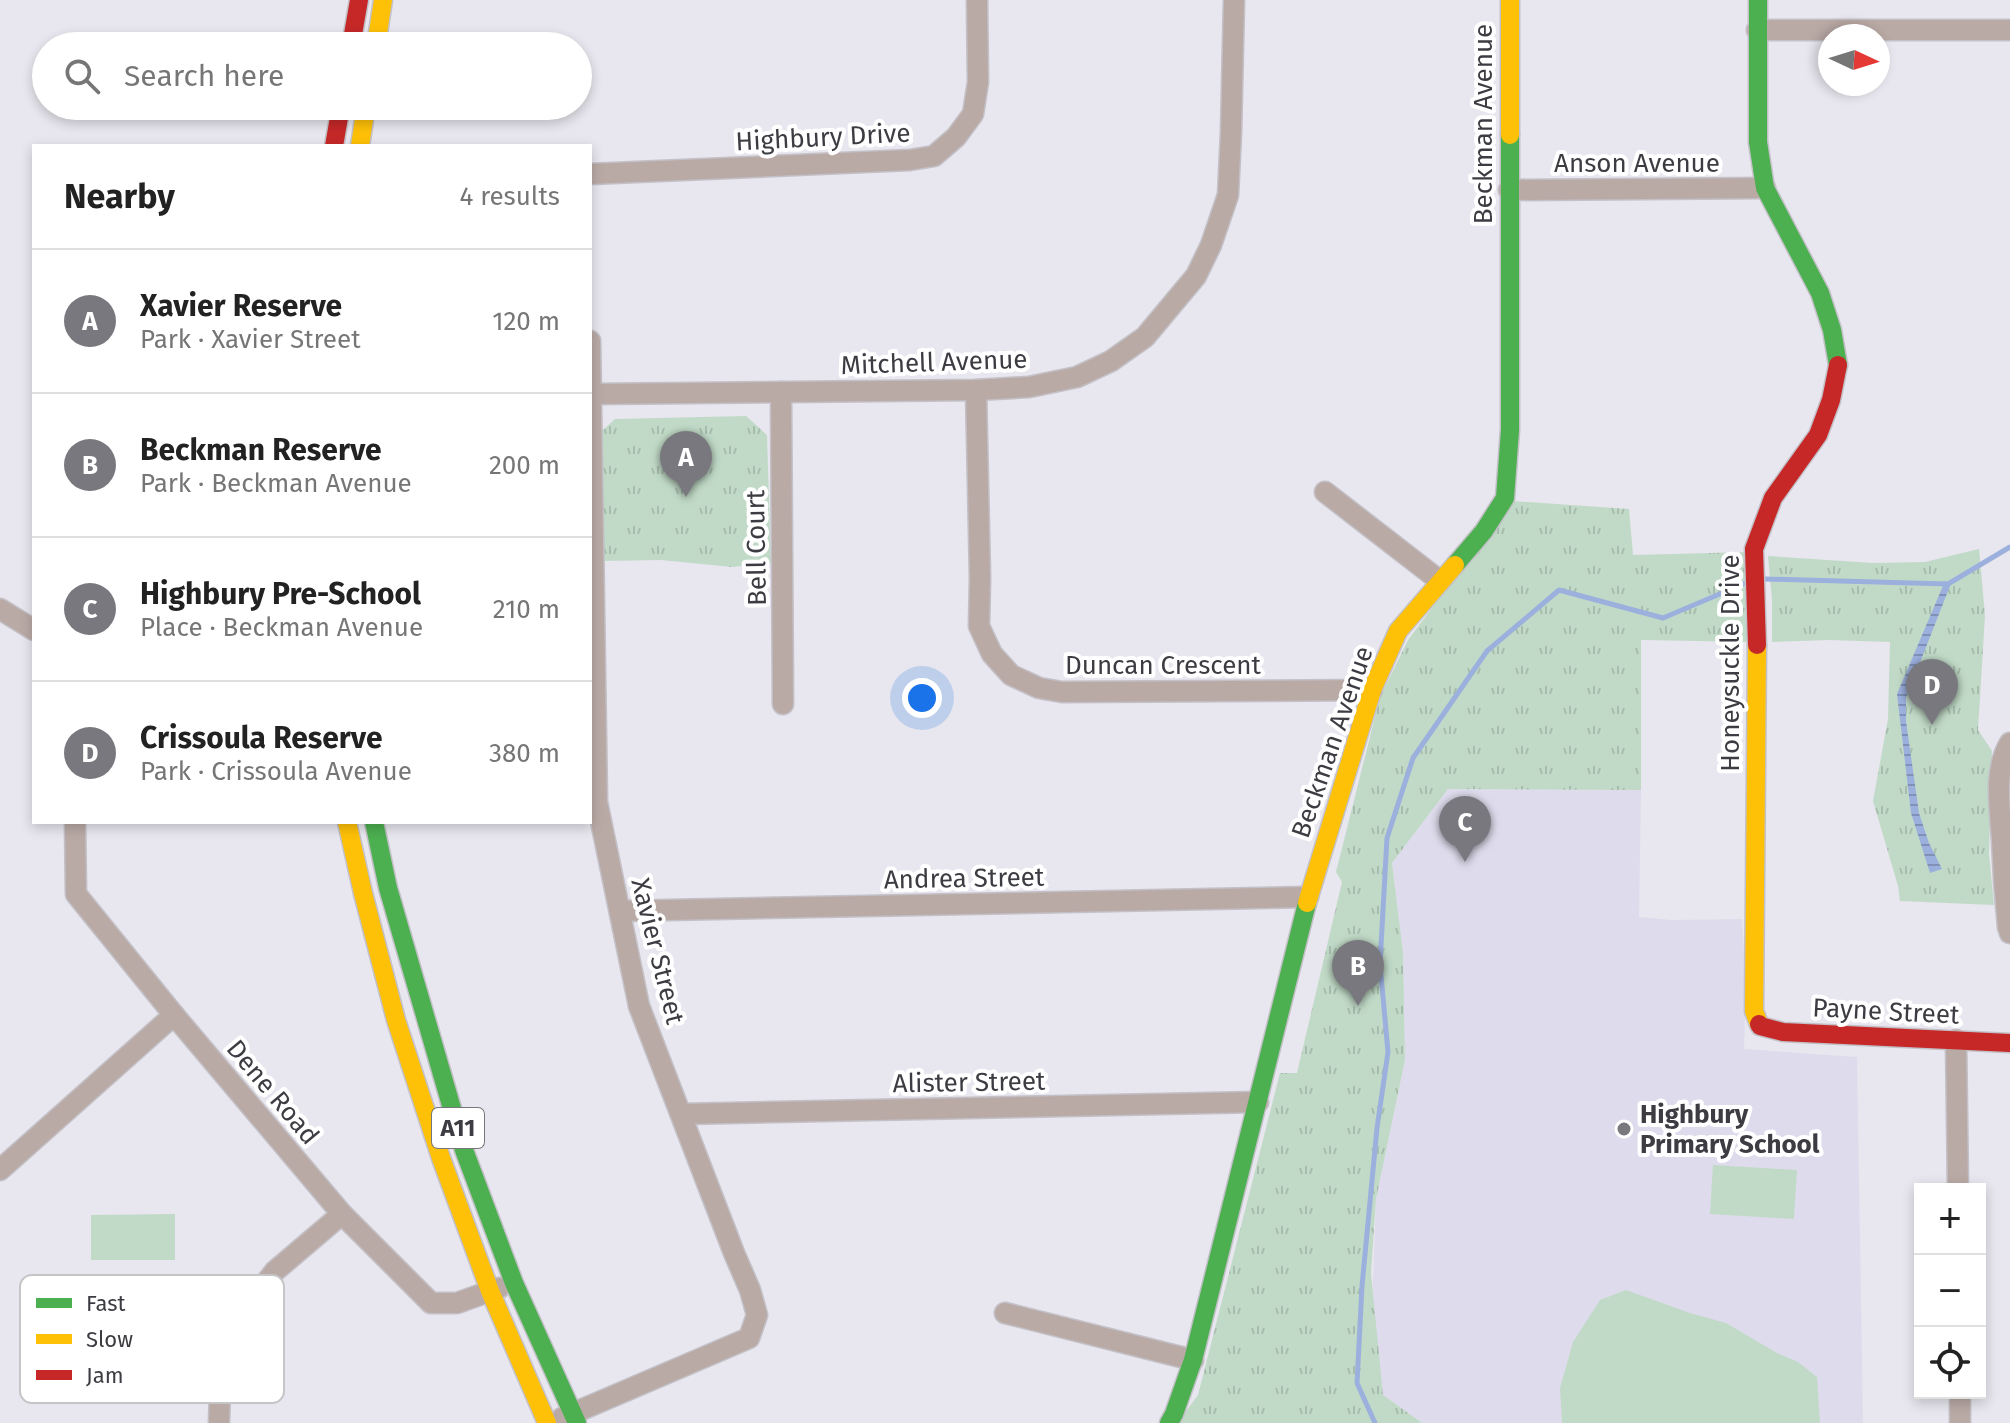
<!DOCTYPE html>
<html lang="en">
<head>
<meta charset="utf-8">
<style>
	:root { --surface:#fff; --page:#f2f2f2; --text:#222; --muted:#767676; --line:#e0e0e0; --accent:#79787e }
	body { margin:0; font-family:"Fira Sans",sans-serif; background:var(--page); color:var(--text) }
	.controls { position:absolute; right:24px; bottom:24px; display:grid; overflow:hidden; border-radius:0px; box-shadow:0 4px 12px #0003 }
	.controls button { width:72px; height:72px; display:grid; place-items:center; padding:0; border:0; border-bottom:2px solid var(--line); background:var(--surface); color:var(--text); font:40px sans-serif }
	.compass { position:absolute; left:1818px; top:24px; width:72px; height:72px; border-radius:50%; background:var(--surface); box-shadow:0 4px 12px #0003; rotate:94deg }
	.you { position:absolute; left:922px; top:698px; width:28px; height:28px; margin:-20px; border:6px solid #fff; border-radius:50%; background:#1a73e8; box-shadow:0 0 0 12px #1a73e833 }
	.badge { display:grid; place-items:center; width:52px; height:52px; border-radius:50%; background:var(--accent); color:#fff; font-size:26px; font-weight:700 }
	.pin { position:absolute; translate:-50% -66px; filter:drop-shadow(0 2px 4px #0008) }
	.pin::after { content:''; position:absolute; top:42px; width:28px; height:24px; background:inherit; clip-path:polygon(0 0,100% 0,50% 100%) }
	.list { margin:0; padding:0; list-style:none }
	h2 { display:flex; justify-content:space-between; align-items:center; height:104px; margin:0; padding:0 32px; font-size:34px }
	h2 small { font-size:26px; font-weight:400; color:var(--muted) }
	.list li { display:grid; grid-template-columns:52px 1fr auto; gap:24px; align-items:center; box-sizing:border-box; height:144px; padding:0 32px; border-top:2px solid var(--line) }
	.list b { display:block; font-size:30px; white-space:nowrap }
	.list p { margin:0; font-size:26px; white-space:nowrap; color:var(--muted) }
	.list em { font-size:26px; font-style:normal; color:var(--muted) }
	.icon { flex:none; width:44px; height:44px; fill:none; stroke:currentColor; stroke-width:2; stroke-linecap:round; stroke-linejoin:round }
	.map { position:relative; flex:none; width:2010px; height:1423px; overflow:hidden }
	.search { position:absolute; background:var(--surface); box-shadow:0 4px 12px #0003; left:32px; top:32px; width:560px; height:88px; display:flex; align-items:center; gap:20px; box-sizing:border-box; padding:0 28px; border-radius:44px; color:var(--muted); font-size:30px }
	.panel { position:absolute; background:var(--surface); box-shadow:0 4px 12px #0003; left:32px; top:144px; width:560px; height:680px; border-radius:0px }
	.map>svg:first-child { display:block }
	.built { fill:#dedcec }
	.green { fill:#c1dac7 }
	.park { fill:url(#park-tufts) }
	.water { fill:url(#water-rules) }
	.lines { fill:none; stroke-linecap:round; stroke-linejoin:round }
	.stream { stroke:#9cb0de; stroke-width:5 }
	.street-casing { stroke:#c3c1c7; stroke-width:23 }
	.fast-casing { stroke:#c3c1c7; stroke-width:21 }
	.slow-casing { stroke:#c3c1c7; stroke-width:21 }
	.jam-casing { stroke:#c3c1c7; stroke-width:21 }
	.street { stroke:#baaaa6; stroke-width:20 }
	.fast { stroke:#4caf50; stroke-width:18 }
	.slow { stroke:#ffc107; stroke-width:18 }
	.jam { stroke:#c62828; stroke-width:18 }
	.poi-dot { fill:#79787e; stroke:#fff; stroke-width:3 }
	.labels { text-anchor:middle; stroke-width:8; stroke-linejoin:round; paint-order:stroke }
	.shield { fill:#fff; stroke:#77767b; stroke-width:2 }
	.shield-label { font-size:24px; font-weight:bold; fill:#3d3c42 }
	.street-label { font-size:26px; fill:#3d3c42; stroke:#fff }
	.poi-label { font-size:26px; font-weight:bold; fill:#3d3c42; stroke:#fff; text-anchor:start }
	.key { fill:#fff; stroke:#c5c4c6; stroke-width:2 }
	.key-label { font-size:22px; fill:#3d3c42 }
</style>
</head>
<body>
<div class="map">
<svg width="2010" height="1423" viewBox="0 0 2010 1423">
	<defs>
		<pattern id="park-tufts" width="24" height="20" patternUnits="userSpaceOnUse" patternTransform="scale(2)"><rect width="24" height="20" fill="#c1dac7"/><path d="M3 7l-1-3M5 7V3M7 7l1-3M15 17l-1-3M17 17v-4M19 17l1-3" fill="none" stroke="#a7bcac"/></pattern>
		<pattern id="water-rules" width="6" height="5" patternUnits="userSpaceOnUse" patternTransform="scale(2)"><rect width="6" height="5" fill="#9cb0de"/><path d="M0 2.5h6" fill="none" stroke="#8090b6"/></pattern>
	</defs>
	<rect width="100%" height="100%" fill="#e8e6ee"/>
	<!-- built -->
	<polygon class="built" points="1448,789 1641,790 1639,917 1672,920 1742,919 1746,982 1744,1049 1857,1057 1863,1423 1419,1423 1369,1393 1376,1199 1405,1060 1403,952 1392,863"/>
	<!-- green -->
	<g class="green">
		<polygon points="1713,1165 1797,1170 1794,1219 1710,1214"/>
		<polygon points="175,1214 175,1260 91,1260 91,1215"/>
		<polygon points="1626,1290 1690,1313 1726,1323 1777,1353 1798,1362 1817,1377 1820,1423 1562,1423 1560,1388 1573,1342 1600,1300"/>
	</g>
	<!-- park -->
	<g class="park">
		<polygon points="746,416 767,435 771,563 732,567 661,560 602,561 602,431 615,419"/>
		<polygon points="1512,501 1629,509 1633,555 1750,552 1753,642 1641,640 1641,790 1448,789 1392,863 1403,952 1405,1060 1376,1199 1371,1273 1383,1395 1422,1423 1177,1423 1198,1395 1280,1073 1297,1073 1342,882 1336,872 1380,697 1408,640"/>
		<polygon points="1979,549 1985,615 1978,730 1992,751 1989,854 1994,905 1900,901 1898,886 1873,801 1888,719 1890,642 1829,640 1772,642 1772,600 1768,556 1873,563 1925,562"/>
	</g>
	<!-- water -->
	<polygon class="water" points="1945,581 1950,586 1906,698 1906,721 1919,813 1929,843 1942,869 1930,873 1911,813 1897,694"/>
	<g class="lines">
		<!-- stream -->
		<g class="stream">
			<polyline points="1765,579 1948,584 2010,547"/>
			<polyline points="1375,1423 1357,1383 1362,1286 1377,1128 1388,1052 1380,964 1387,838 1413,758 1487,651 1559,590 1663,618 1748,582"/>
		</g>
		<defs>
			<g id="street">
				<polyline points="1757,30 2010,30"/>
				<polyline points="590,174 910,160 934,156 956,137 973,114 978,82 977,0"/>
				<polyline points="1509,190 1765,188"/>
				<polyline points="976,390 980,578 979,626 992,654 1011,675 1039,688 1062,692 1372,690"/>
				<polyline points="781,392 783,704"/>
				<polyline points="591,394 976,390 1029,387 1077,377 1111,361 1145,337 1196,276 1211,245 1228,195 1231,133 1234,0"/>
				<polyline points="1325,492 1440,581"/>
				<polyline points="0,609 34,630"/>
				<path d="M2010 743C1993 771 2000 808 2002 840 2003 869 2005 898 2008 927L2010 933"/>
				<polyline points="75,822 76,894 174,1015 342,1214 431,1303 457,1303 499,1288"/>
				<polyline points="620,911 1308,897"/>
				<polyline points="1956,1040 1958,1189"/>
				<polyline points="681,1114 1258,1102"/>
				<polyline points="0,1170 174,1015"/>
				<polyline points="1005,1313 1193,1360"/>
				<polyline points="1960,1393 1960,1423"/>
				<polyline points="562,1418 749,1338 757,1315 750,1290 734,1253 639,1006 597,802 590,341"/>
				<polyline points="219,1423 220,1389 233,1341 250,1303 275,1271 342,1214"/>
			</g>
			<g id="fast">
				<polyline points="1758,0 1758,142 1765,188 1820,293 1832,330 1838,365"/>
				<polyline points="1455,565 1484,531 1505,498 1510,430 1510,135"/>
				<polyline points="374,822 388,888 464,1150 514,1283 577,1423"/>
				<polyline points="1169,1423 1174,1414 1193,1360 1307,903"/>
			</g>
			<g id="slow">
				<polyline points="1510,0 1510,135"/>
				<polyline points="376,46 383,0"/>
				<polyline points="360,146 366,106"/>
				<polyline points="1757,645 1754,1011 1759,1024"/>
				<polyline points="347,822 363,893 396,1020 441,1158 490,1291 547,1423"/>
				<polyline points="1307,903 1372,690 1398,631 1455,565"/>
			</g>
			<g id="jam">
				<polyline points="351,46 359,0"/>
				<polyline points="334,146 341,106"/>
				<polyline points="1757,645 1754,549 1773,498 1818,435 1831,400 1838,365"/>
				<polyline points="1759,1024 1760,1026 1783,1032 2010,1043"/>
			</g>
		</defs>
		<!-- street casing -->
		<use href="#street" class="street-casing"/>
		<!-- fast casing -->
		<use href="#fast" class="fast-casing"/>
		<!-- slow casing -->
		<use href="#slow" class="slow-casing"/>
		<!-- jam casing -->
		<use href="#jam" class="jam-casing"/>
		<!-- street -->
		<use href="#street" class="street"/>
		<!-- fast -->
		<use href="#fast" class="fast"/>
		<!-- slow -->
		<use href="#slow" class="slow"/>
		<!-- jam -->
		<use href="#jam" class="jam"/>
	</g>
	<!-- markers -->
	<circle class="poi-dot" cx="1624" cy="1129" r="8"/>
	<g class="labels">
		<!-- shield labels -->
		<rect class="shield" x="432" y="1108" width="52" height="40" rx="6"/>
		<g class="shield-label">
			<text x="458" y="1136">A11</text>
		</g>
		<!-- street labels -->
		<g class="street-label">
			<text transform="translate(1483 124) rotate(-90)" y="9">Beckman Avenue</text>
			<text transform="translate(823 137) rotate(-3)" y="9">Highbury Drive</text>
			<text x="1637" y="172">Anson Avenue</text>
			<text transform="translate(934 362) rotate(-2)" y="9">Mitchell Avenue</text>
			<text transform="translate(756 548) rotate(-91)" y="9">Bell Court</text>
			<text transform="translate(1730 663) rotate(-90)" y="9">Honeysuckle Drive</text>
			<text x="1163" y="674">Duncan Crescent</text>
			<text transform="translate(1332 742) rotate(-71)" y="9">Beckman Avenue</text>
			<text transform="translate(964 878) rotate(-1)" y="9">Andrea Street</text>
			<text transform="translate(658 951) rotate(76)" y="9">Xavier Street</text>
			<text transform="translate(1886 1011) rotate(3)" y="9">Payne Street</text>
			<text transform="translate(969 1082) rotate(-1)" y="9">Alister Street</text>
			<text transform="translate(273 1092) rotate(50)" y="9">Dene Road</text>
		</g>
		<!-- poi labels -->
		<g class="poi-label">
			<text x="1640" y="1123">Highbury<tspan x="1640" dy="30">Primary School</tspan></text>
		</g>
	</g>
	<!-- legend -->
	<rect x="20" y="1275" width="264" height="128" rx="12" class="key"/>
	<rect x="36" y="1298" width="36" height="10" fill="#4caf50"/>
	<rect x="36" y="1334" width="36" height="10" fill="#ffc107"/>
	<rect x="36" y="1370" width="36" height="10" fill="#c62828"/>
	<g class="key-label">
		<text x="86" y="1311">Fast</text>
		<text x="86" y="1347">Slow</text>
		<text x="86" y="1383">Jam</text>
	</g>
</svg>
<div class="controls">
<button>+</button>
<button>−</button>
<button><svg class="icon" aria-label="locate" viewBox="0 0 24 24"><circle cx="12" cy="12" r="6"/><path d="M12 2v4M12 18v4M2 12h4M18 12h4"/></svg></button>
</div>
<svg class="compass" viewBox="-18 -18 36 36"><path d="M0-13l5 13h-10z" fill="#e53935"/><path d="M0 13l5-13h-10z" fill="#767676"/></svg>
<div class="you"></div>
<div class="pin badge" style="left:686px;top:497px">A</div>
<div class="pin badge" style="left:1358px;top:1006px">B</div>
<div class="pin badge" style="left:1465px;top:862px">C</div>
<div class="pin badge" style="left:1932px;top:725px">D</div>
<div class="search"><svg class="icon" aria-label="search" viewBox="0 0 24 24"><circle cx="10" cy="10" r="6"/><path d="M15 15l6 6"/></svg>Search here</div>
<section class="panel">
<h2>Nearby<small>4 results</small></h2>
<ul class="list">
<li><span class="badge">A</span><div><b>Xavier Reserve</b><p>Park · Xavier Street</p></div><em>120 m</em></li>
<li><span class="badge">B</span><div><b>Beckman Reserve</b><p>Park · Beckman Avenue</p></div><em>200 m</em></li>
<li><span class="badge">C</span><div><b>Highbury Pre-School</b><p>Place · Beckman Avenue</p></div><em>210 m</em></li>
<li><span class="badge">D</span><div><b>Crissoula Reserve</b><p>Park · Crissoula Avenue</p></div><em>380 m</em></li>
</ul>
</section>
</div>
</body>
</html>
